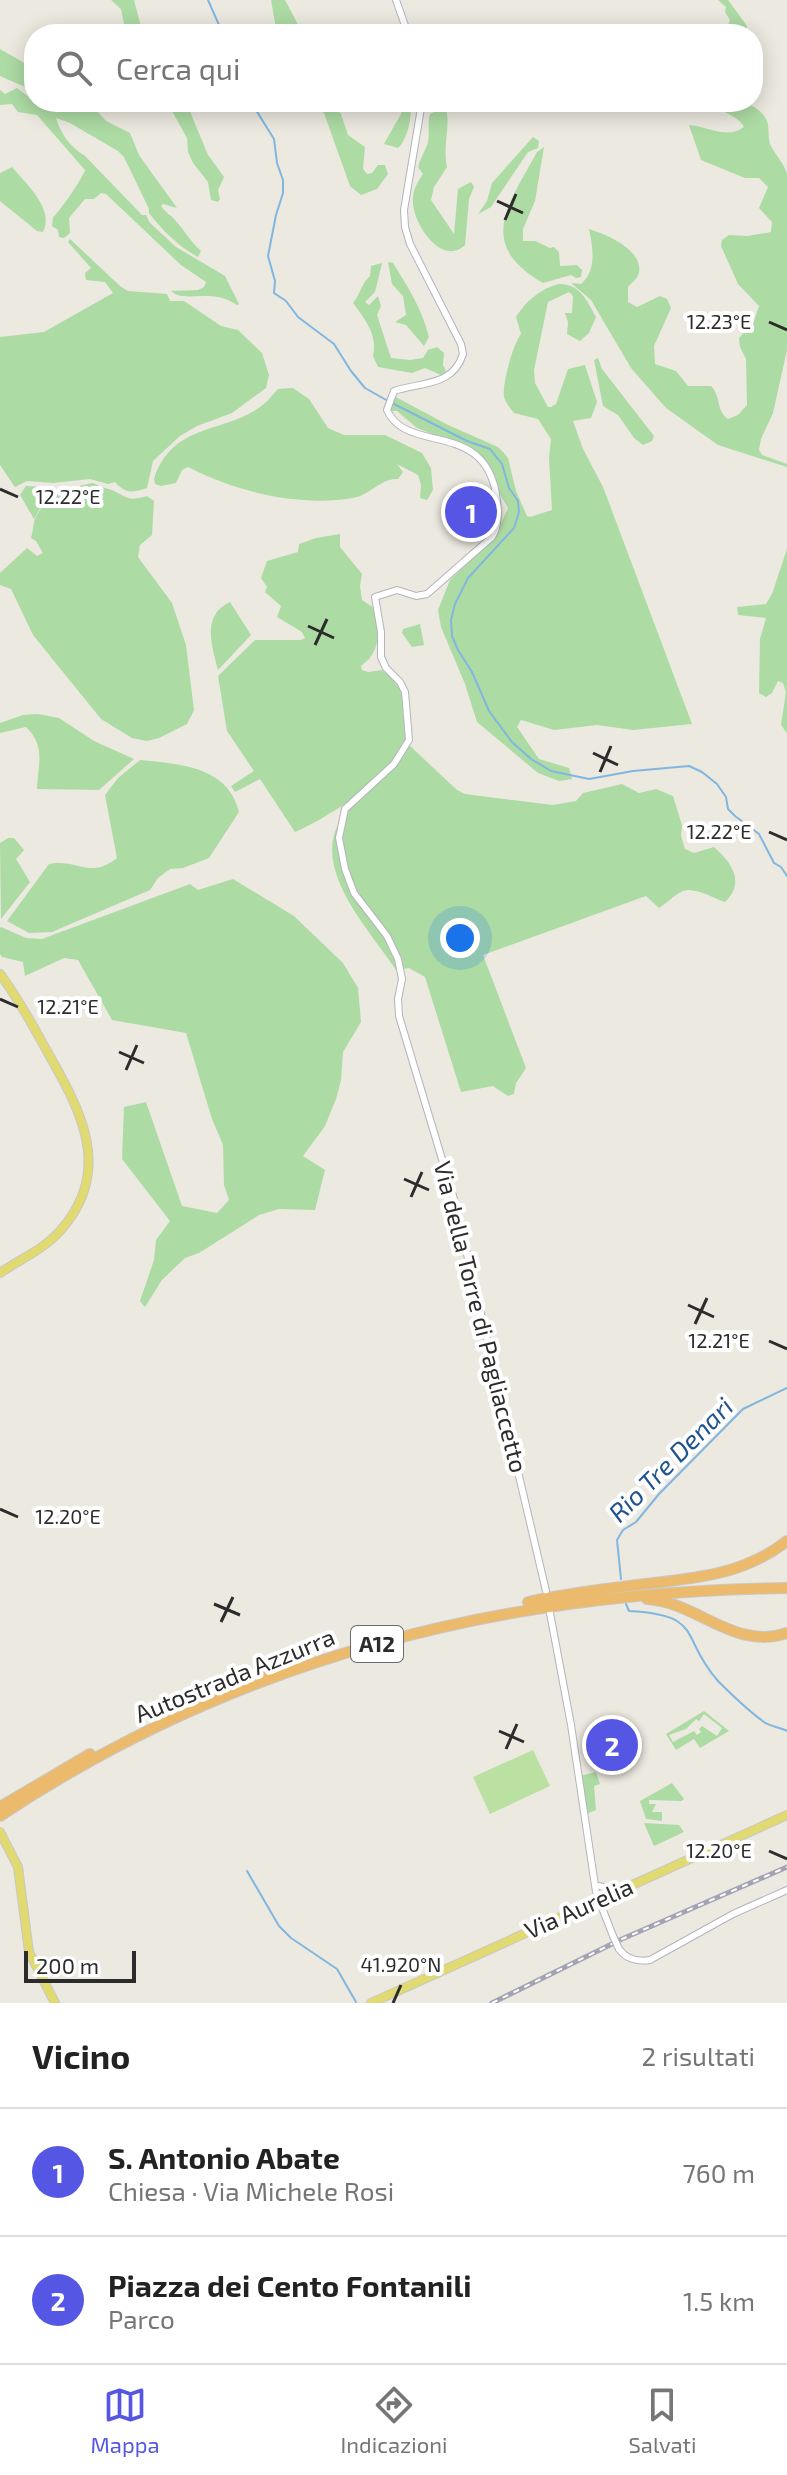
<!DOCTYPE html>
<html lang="it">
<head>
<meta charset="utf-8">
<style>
	:root { --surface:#fff; --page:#f6f6f6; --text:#222; --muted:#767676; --line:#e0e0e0; --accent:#5556e4 }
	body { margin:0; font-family:"Exo 2",sans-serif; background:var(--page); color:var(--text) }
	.scale { position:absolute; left:24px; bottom:20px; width:112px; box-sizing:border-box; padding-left:8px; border:4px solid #2c2c2c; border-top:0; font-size:22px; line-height:28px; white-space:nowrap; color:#2c2c2c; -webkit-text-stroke:6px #fff; paint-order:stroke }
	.you { position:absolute; left:460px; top:938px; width:28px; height:28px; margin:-20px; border:6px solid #fff; border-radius:50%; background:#1a73e8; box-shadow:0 0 0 12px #1a73e833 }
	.badge { display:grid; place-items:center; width:52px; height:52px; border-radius:50%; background:var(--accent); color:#fff; font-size:26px; font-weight:700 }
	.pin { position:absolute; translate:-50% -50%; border:4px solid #fff; box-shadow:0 2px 8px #0006 }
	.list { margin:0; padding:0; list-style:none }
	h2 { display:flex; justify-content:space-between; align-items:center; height:104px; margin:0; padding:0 32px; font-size:34px }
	h2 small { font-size:26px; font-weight:400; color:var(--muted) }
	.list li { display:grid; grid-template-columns:52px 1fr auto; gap:24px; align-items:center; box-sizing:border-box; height:128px; padding:0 32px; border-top:2px solid var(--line) }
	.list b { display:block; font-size:30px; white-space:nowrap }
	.list p { margin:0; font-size:26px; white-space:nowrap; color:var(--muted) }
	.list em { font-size:26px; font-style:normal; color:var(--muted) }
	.icon { flex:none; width:44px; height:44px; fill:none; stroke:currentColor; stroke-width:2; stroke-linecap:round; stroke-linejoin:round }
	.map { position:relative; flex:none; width:787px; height:2003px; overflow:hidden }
	.search { position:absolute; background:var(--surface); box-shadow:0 4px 20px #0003; left:24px; right:24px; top:24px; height:88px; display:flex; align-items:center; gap:20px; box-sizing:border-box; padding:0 28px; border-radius:32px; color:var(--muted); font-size:30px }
	.sheet { height:360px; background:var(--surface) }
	nav { display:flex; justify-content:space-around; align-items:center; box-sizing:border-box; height:112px; border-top:2px solid var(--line); background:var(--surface); font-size:22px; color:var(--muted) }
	nav a { display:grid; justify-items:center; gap:4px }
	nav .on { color:var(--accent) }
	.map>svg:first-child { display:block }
	.green { fill:#addba4; fill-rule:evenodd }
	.pitch { fill:#bae1a1 }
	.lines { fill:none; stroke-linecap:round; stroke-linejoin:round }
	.stream { stroke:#80b6e0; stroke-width:2 }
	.minor-casing { stroke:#b3b4be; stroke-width:8 }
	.major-casing { stroke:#c8c8c8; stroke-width:10 }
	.highway-casing { stroke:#c8c8c8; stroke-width:12 }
	.minor { stroke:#fff; stroke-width:6 }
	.major { stroke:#e0da71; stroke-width:8 }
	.highway { stroke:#ebba6c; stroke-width:10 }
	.rail-casing { stroke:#a4a3b4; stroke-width:5 }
	.rail { stroke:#fff; stroke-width:2; stroke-dasharray:6; stroke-linecap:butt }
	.minor-bridge-casing { stroke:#b3b4be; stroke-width:8; stroke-linecap:butt }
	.minor-bridge { stroke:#fff; stroke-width:6 }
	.ticks { fill:none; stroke:#2c2c2c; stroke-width:3 }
	.labels { text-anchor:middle; stroke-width:8; stroke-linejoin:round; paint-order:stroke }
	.shield { fill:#fff; stroke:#6b6b6b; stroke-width:2 }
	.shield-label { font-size:22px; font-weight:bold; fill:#2c2c2c }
	.street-label { font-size:24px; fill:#2c2c2c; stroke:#fff }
	.water-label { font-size:26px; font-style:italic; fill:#1e538d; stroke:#fff }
	.ticks-label { font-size:20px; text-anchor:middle; fill:#2c2c2c; stroke:#fff; stroke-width:8; stroke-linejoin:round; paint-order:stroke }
</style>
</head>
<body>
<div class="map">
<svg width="787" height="2003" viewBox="0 0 787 2003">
	<rect width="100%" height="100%" fill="#ece9e0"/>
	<!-- green -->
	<g class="green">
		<polygon points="111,0 134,0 143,34 126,34 121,9"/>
		<polygon points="271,0 285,0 303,34 277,34"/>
		<polygon points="718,0 728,0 747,26 745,34 721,34 726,31 730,20 725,12 726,7"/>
		<polygon points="0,49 28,65 34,63 34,91 0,76"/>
		<path d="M17 88 37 103 89 102 106 121 130 133 139 155 177 208 163 204 161 206C165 212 171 215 175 220 185 231 190 241 201 251L198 257C178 246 163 231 149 213V209L124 157 118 151 70 123 56 118C61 134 70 147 85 156L142 215H146L150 223 176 247 225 276 239 304 237 305C211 287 185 304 171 291L198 290 204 287 206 282 181 265 106 194 101 193 94 199H85L69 218 70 233 64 238 59 237 58 230 52 226 53 217C59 213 84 176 85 170L37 115 18 112 12 104 0 105V90L5 94Z"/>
		<polygon points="167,102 186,102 208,155 224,177 218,190 220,199 218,202 211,200 208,182 193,163 188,152 187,138"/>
		<polygon points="308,102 331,102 341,114 348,135 365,147 363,169 367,174 372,173 378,165 385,165 388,174 377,189 361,195 350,186 324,113 310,106"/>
		<path d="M709 102C730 102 756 98 767 121 770 129 767 138 771 146 776 156 784 163 787 174V350L773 413 761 439 759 450 762 455 787 464V467L718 445 666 408 631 368 591 300 571 283 581 284C597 270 593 248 589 229 605 234 643 249 639 272 638 279 632 282 628 287V302L637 307 660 296 667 299 671 308 654 346 655 364 676 371 688 386H711C721 396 716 411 728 419L738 415 747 405 746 359 740 347 739 338 754 321 759 306 738 284 721 246 722 240 729 235 747 236 771 232 772 222 759 208 768 187 759 178H745L701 160 689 125C707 126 727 140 744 127 738 115 720 112 709 102Z"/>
		<path d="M439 103H445C452 128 442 142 447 167L434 187 431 200 454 234 458 189 471 182 474 187 469 199 465 245C442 267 414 225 413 203 412 191 417 183 423 174L418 167C420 158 426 150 428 142 430 132 427 124 430 114L436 111Z"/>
		<path d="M406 105 411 108C411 120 407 140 398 148L384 144Z"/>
		<polygon points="533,137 539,141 538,148 528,152 491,207 478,214 487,201 492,183"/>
		<path d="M544 147 535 201 523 229V241H535L550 248 554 247 559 252 560 266 577 265 582 270 581 277 576 278 571 275 543 283C475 244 509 204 537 152Z"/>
		<path d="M12 167C26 184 55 209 43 232L37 231 0 201V173Z"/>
		<path d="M70 239 120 286 128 291 167 294 170 301H184L221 326 238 330 262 353 269 375 266 388 232 413 197 426 180 436 153 461 147 488C132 493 126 494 115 482L108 484 90 479 53 483 27 481 15 487 0 465V337L44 332 113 293 105 282 86 280 85 273 91 268 68 242Z"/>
		<path d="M388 262 393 263C408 287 422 309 429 337L424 346 406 325 395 322 406 315 403 296 392 284Z"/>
		<path d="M382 263 375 292 365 302 369 305 378 296 381 306 377 315 391 358 410 360 423 358 428 350 437 347 444 353 443 365 446 371 441 375 425 368 412 373 378 367 373 356C378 335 365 319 353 303 361 293 361 284 370 276L371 266Z"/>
		<path d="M558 284C579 283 587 300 596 317L589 333 580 341 567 334 568 322 565 313H572L573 296 569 292 548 302 534 370 535 383 548 407H551L556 404 568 369 585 365 597 402 591 418 573 421 583 449 603 487 692 724 633 730 597 725 554 730 521 720 517 727 539 759 569 768 572 779 559 781 538 773 477 722 465 684 441 627 438 610 450 580 495 537 508 508 499 493 494 475 482 457 466 447 417 428 397 411H390L394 396 448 425 498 447 505 454 508 458 516 491 527 516 530 517 552 510 549 458 551 439 538 419 514 413C510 408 506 403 504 397 502 384 513 344 521 334L516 317C526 301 540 289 558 284Z"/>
		<polygon points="598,358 602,369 654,436 652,441 643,445 634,438 618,415 603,406 594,360"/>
		<path d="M293 388 309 399 328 428 344 435H385L422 453 431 468 433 490 427 500 420 498 421 485 418 475 397 464 403 472 398 479C381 478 370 495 353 498 298 507 237 492 188 467L182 470 176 483 161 486 155 484 154 479C173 420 228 435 265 403 270 399 274 393 278 389Z"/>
		<path d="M93 483C100 487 107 488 114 491 130 499 128 501 147 496L154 501 152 535 140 545 138 557 172 603 186 645 194 710 187 724 159 738 147 741 132 738 101 719 33 635 11 589 0 585V573L27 548 37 556 43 553 36 541 31 538C33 532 33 524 35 519 46 494 69 487 93 483Z"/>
		<polygon points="26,486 41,487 49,493 34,519 20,495"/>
		<path d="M340 534V547L362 574 360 586 362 600 374 608C379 631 382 651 361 666L362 670 368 672 382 670C398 683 403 691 406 712 407 722 409 733 406 743 397 774 324 820 295 832L260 779 235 792 231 786 254 771 227 731 218 676 255 640H301L305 638 302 632 277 617 281 606 265 592 267 587 261 578 267 561 298 552 299 544 316 538Z"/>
		<polygon points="787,549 787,733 781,725 786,692 783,683 778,681 772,693 766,697 759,693 760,639 766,618 738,615 737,607 766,604 772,594"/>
		<path d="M230 602 251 635 218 670C212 646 201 615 230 602Z"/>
		<polygon points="420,624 424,645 412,647 402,633 403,629"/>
		<path d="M38 714 59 718 94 741 134 759 99 790 37 789C38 764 46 746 26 727L0 733V723L23 715Z"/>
		<path d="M409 745 457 790 465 794 553 805 576 801 583 793 622 784 639 793 656 789 673 796 682 825 681 836 685 849 694 853 714 847C731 862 746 882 725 902 712 898 693 885 681 892 673 896 667 903 659 908L646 896 483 955 526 1068 516 1083 514 1094 508 1096 493 1086 461 1092 425 977 409 968 396 970C368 928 304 862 346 813 366 789 393 772 409 745Z"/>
		<path d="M140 760C179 764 228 766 239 812L209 858 183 868 170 869 158 878 150 890 52 932 29 933 7 921 49 864C77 858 89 880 117 858L105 795 118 778Z"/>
		<polygon points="8,838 14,838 24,850 16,859 30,882 1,919 0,843"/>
		<polygon points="233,879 294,916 343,963 358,988 361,1022 343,1052 341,1080 336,1099 325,1126 303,1156 325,1170 315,1210 279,1209 259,1215 199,1253 185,1258 162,1280 145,1307 140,1301 154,1260 156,1240 170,1221 122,1159 124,1107 146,1102 182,1206 217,1213 229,1200 224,1185 223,1145 212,1119 186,1033 112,1020 78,960 64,958 25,976 23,962 2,957 0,954 0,928 1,927 26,938 42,939 190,884 198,890"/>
		<path d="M704 1711 729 1731 700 1748 694 1739 676 1750 666 1734ZM704 1714 722 1728 717 1736 702 1726 699 1729 701 1732 697 1735 694 1731 673 1742 669 1735 686 1729 696 1719 699 1721Z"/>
		<polygon points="596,1772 600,1784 594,1786 596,1810 586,1814 579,1776"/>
		<polygon points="672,1783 684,1799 681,1801 649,1800 649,1804 656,1804 652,1812 662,1812 662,1821 646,1819 640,1801"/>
		<polygon points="644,1823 679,1825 684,1832 654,1846"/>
	</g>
	<!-- pitch -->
	<polygon class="pitch" points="533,1750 550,1786 490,1814 473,1777"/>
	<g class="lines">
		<!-- stream -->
		<g class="stream">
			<polyline points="208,0 223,34"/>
			<polyline points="251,102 274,139 277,163 283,180 283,193 276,215 268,256 275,281 274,293 286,301 298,317 334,344 351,371 365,388 388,401"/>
			<polyline points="394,404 467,441 490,449 502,464 509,488 518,501 519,512 514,528 468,578 455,604 451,620 452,636 458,650 472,672 489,711 512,742 531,759 551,771 589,779 633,771 689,766 702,772 717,784 726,797 728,809 735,816 759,834 774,863 781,867 787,876"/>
			<polyline points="621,1579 617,1540 623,1530 636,1522 659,1494 743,1409 787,1388"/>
			<path d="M626 1604 629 1611C705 1615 679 1637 718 1681 730 1693 750 1712 764 1722 771 1727 780 1727 787 1731"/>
			<polyline points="247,1871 279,1926 291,1938 337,1969 356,2002"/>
		</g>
		<defs>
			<g id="minor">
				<polyline points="396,0 408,34"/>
				<path d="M422 102 404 210 405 227 410 244 461 344 463 354C453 387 420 382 394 391L387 410C407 456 488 417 497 501 498 513 499 526 492 537L427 594 416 596 397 590 375 597 381 632V657L386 668 400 682 405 692 409 740 394 764 345 809 339 838 345 869 354 893 387 936 398 959 402 979 398 999 399 1016 454 1199 546 1591"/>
				<polyline points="550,1613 571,1725 596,1892 613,1936"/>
				<polyline points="600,1886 615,1891"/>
				<path d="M619 1949C626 1959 638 1962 650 1960L733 1914 787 1890"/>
			</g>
			<g id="major">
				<path d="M0 974C19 999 33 1026 48 1053 81 1111 114 1171 60 1231 43 1250 20 1259 0 1273"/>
				<polyline points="0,1832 18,1867 29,1952 55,2003"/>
				<polyline points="371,2003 787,1815"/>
			</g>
			<g id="highway">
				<path d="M647 1599C697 1602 735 1651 787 1633"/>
				<path d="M528 1602C567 1593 606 1589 645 1584 697 1578 745 1574 787 1541"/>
				<polyline points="208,1696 275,1670"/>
				<polyline points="0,1807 90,1754"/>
				<path d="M0 1816C237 1658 505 1591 787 1588"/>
			</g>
		</defs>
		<!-- minor casing -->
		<use href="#minor" class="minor-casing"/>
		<!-- major casing -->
		<use href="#major" class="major-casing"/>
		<!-- highway casing -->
		<use href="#highway" class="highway-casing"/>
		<!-- minor -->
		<use href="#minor" class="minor"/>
		<!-- major -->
		<use href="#major" class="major"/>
		<!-- highway -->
		<use href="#highway" class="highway"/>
		<defs>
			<polyline id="rail" points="492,2003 622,1939 787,1867"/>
		</defs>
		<!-- rail casing -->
		<use href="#rail" class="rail-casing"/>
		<!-- rail -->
		<use href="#rail" class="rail"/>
		<defs>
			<polyline id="minor-bridge" points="613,1936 619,1949"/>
		</defs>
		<!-- minor-bridge casing -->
		<use href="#minor-bridge" class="minor-bridge-casing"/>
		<!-- minor-bridge -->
		<use href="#minor-bridge" class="minor-bridge"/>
	</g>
	<!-- ticks -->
	<path class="ticks" d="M497 201 523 213M505 220 516 194M769 322 787 330M0 489 18 497M308 626 334 638M315 645 327 619M593 753 618 765M600 772 611 746M769 832 787 840M0 999 18 1007M119 1052 144 1063M126 1070 137 1045M404 1179 429 1190M411 1197 422 1172M688 1305 714 1317M695 1324 707 1298M769 1341 787 1349M0 1509 18 1517M214 1604 240 1615M221 1622 233 1597M499 1731 524 1742M506 1749 517 1724M769 1851 787 1859M393 2003 401 1985"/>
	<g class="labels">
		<!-- shield labels -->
		<rect class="shield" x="351" y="1626" width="52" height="36" rx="6"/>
		<g class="shield-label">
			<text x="377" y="1652">A12</text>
		</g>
		<!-- street labels -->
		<g class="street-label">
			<text transform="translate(480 1317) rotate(76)" y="8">Via della Torre di Pagliaccetto</text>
			<text transform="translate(235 1676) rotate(-22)" y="8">Autostrada Azzurra</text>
			<text transform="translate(579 1909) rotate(-24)" y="8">Via Aurelia</text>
		</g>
		<!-- water labels -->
		<g class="water-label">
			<text transform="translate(671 1460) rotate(-45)" y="9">Rio Tre Denari</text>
		</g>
	</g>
	<g class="ticks-label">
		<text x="719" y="329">12.23°E</text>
		<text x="68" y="504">12.22°E</text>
		<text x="719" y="839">12.22°E</text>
		<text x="68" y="1014">12.21°E</text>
		<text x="719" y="1348">12.21°E</text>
		<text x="68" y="1524">12.20°E</text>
		<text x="719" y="1858">12.20°E</text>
		<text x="401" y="1972">41.920°N</text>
	</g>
</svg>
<div class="scale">200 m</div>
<div class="you"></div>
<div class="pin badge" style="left:471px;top:512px">1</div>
<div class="pin badge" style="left:612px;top:1745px">2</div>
<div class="search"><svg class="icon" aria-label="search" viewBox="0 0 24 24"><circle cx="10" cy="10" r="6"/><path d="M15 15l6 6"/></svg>Cerca qui</div>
</div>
<section class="sheet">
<h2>Vicino<small>2 risultati</small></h2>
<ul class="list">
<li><span class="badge">1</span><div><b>S. Antonio Abate</b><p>Chiesa · Via Michele Rosi</p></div><em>760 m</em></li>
<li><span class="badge">2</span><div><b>Piazza dei Cento Fontanili</b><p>Parco</p></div><em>1.5 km</em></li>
</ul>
</section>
<nav>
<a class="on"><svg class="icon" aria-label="map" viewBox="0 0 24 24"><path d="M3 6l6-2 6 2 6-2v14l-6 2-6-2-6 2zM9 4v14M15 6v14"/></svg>Mappa</a>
<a><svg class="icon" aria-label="directions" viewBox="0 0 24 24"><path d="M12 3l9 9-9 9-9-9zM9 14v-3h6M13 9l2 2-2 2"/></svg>Indicazioni</a>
<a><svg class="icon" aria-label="saved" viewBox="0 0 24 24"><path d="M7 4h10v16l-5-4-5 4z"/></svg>Salvati</a>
</nav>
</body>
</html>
